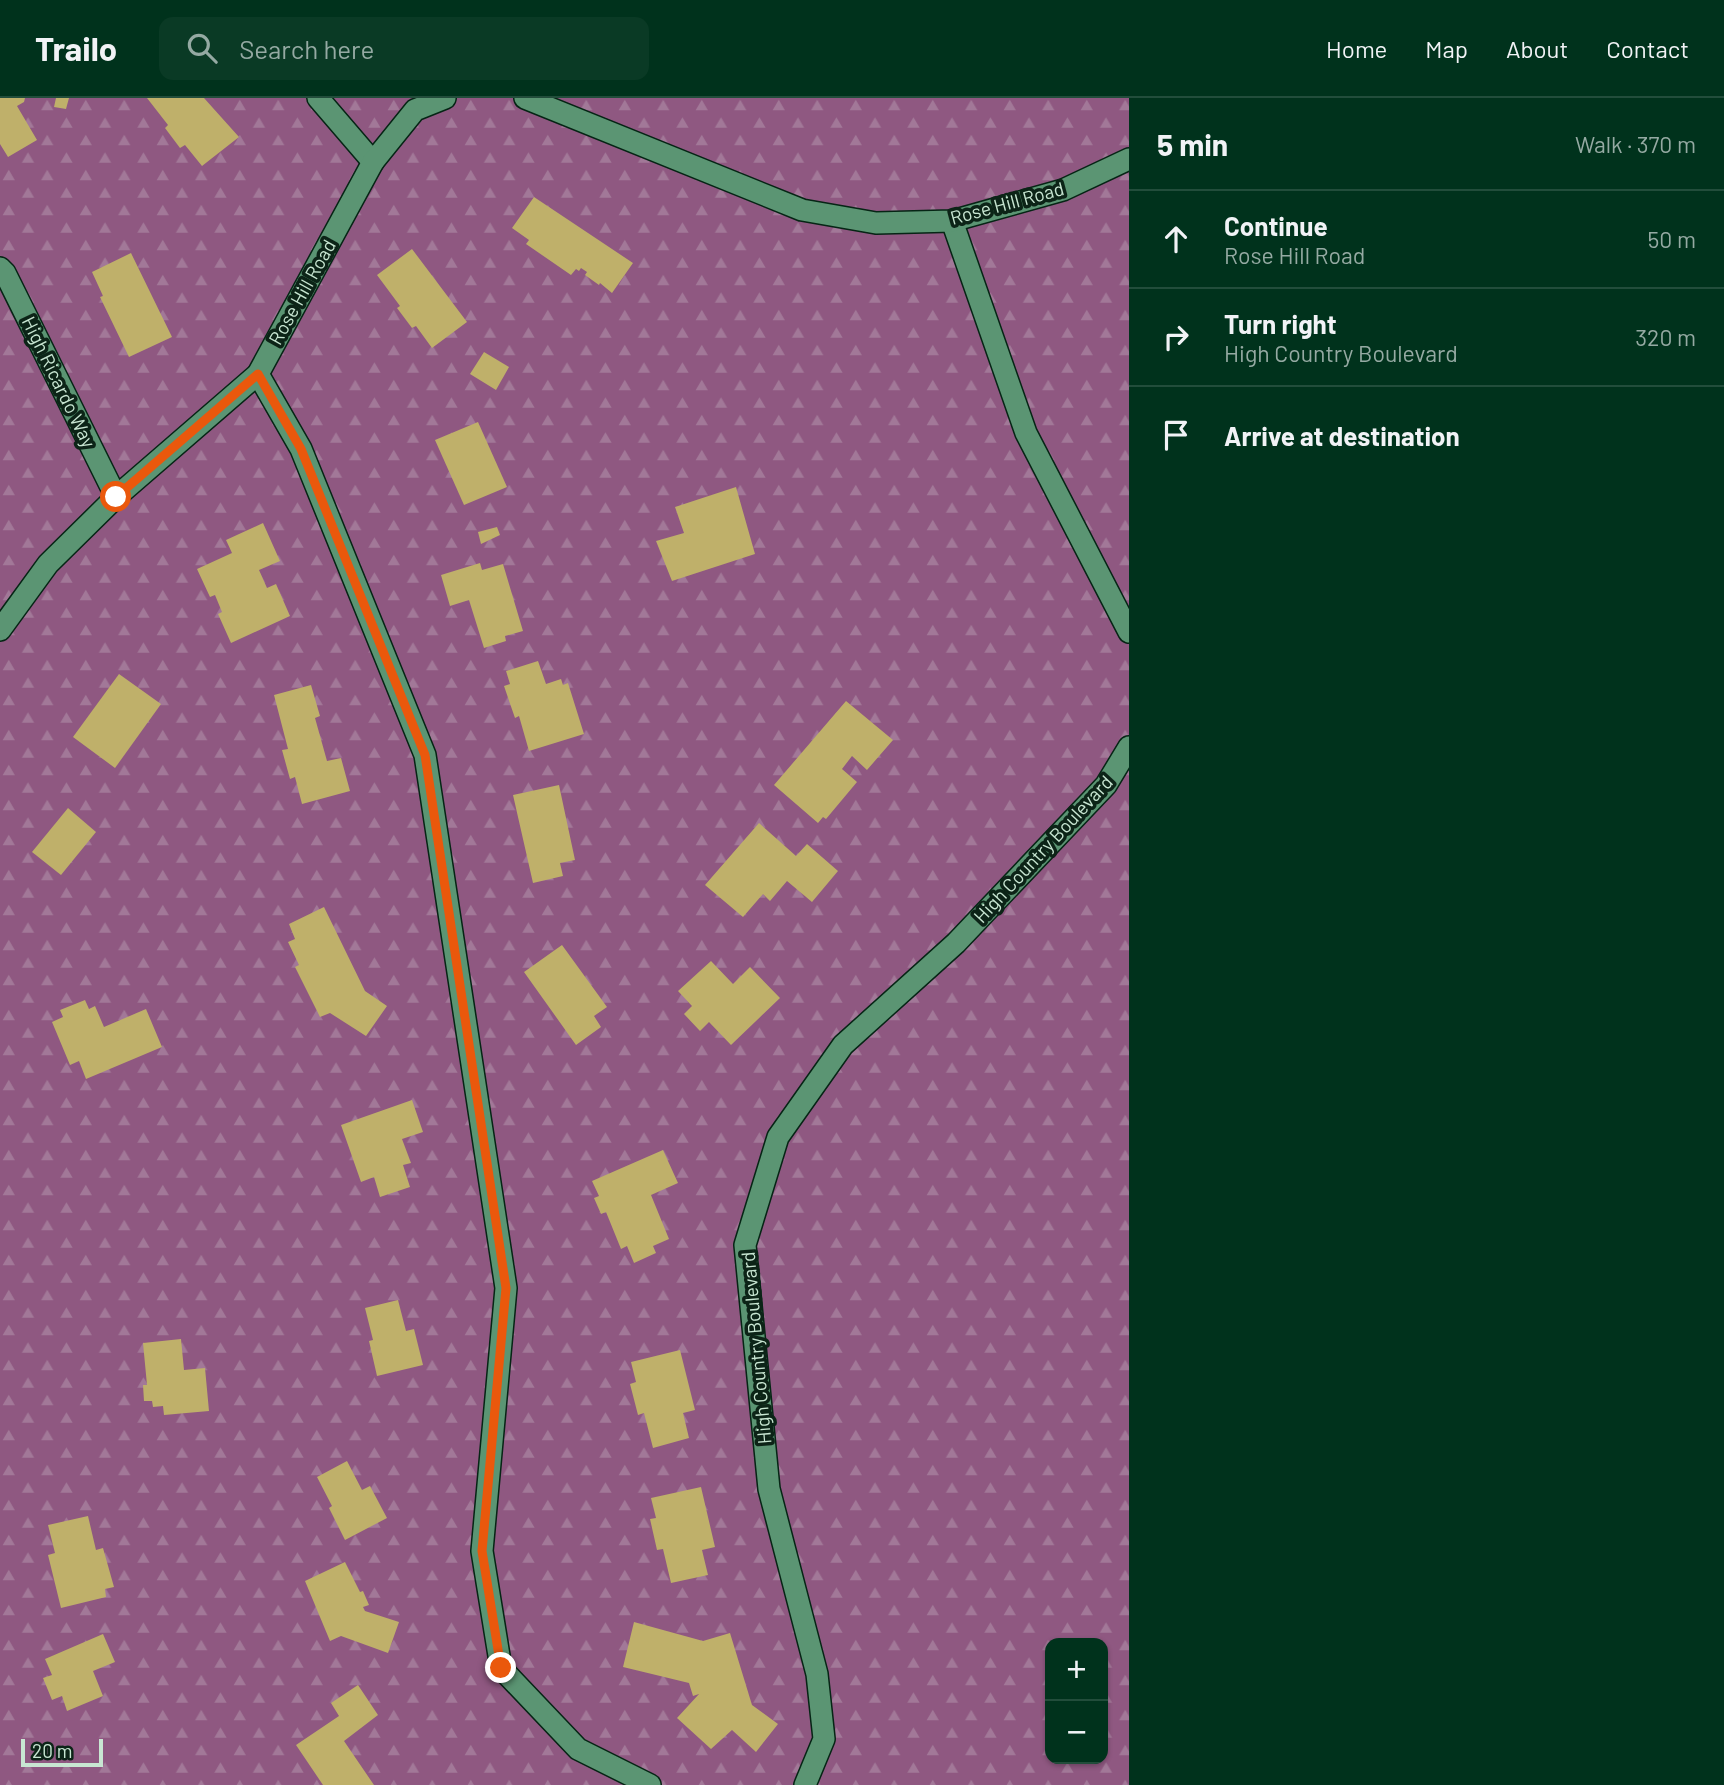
<!DOCTYPE html>
<html lang="en">
<head>
<meta charset="utf-8">
<style>
	:root { --surface:#00321c; --page:#0a3a25; --text:#f1f3f6; --muted:#95aaa3; --line:#224d3b }
	body { margin:0; font-family:Barlow,sans-serif; background:var(--page); color:var(--text) }
	.controls { position:absolute; right:21px; bottom:21px; display:grid; overflow:hidden; border-radius:14px; box-shadow:0 2px 5px #0004 }
	.controls button { width:63px; height:63px; display:grid; place-items:center; padding:0; border:0; border-bottom:2px solid var(--line); background:var(--surface); color:var(--text); font:35px sans-serif }
	.scale { position:absolute; left:21px; bottom:18px; width:82px; box-sizing:border-box; padding-left:7px; border:4px solid #c8e6d2; border-top:0; font-size:19px; line-height:24px; white-space:nowrap; color:#c8e6d2; -webkit-text-stroke:5px #0c2417; paint-order:stroke }
	.stop { position:absolute; width:21px; height:21px; margin:-16px; border:5px solid #ea580c; border-radius:50%; background:#fff }
	.stop.end { background:#ea580c; border-color:#fff; box-shadow:0 2px 7px #0008 }
	.list { margin:0; padding:0; list-style:none }
	h2 { display:flex; justify-content:space-between; align-items:center; height:91px; margin:0; padding:0 28px; font-size:30px }
	h2 small { font-size:23px; font-weight:400; color:var(--muted) }
	.list li { display:grid; grid-template-columns:46px 1fr auto; gap:21px; align-items:center; box-sizing:border-box; height:98px; padding:0 28px; border-top:2px solid var(--line) }
	.list b { display:block; font-size:26px; white-space:nowrap }
	.list p { margin:0; font-size:23px; white-space:nowrap; color:var(--muted) }
	.list em { font-size:23px; font-style:normal; color:var(--muted) }
	.icon { flex:none; width:38px; height:38px; fill:none; stroke:currentColor; stroke-width:2; stroke-linecap:round; stroke-linejoin:round }
	.map { position:relative; flex:none; width:1129px; height:1687px; overflow:hidden }
	header { display:flex; align-items:center; gap:42px; box-sizing:border-box; height:98px; padding:0 35px; background:var(--surface); border-bottom:2px solid var(--line) }
	header strong { font-size:33px }
	nav { display:flex; gap:38px; margin-inline-start:auto; font-size:24px }
	.search { width:490px; height:63px; background:var(--page); display:flex; align-items:center; gap:18px; box-sizing:border-box; padding:0 24px; border-radius:14px; color:var(--muted); font-size:26px }
	main { display:flex }
	aside { flex:1; background:var(--surface) }
	.map>svg:first-child { display:block }
	.forest { fill:url(#forest-firs); fill-rule:evenodd }
	.building { fill:#bfb06a }
	.lines { fill:none; stroke-linecap:round; stroke-linejoin:round }
	.minor-casing { stroke:#062515; stroke-width:24 }
	.tertiary-casing { stroke:#062515; stroke-width:24 }
	.minor { stroke:#5b9573; stroke-width:21 }
	.tertiary { stroke:#5b9573; stroke-width:21 }
	.route { stroke:#ea580c; stroke-width:9 }
	.labels { text-anchor:middle; stroke-width:7; stroke-linejoin:round; paint-order:stroke }
	.street-label { font-size:19px; fill:#c8e6d2; stroke:#0c2417 }
</style>
</head>
<body>
<header>
<strong>Trailo</strong>
<div class="search"><svg class="icon" aria-label="search" viewBox="0 0 24 24"><circle cx="10" cy="10" r="6"/><path d="M15 15l6 6"/></svg>Search here</div>
<nav><a>Home</a><a>Map</a><a>About</a><a>Contact</a></nav>
</header>
<main>
<div class="map">
<svg width="1129" height="1687" viewBox="0 0 1129 1687">
	<defs>
		<pattern id="forest-firs" width="22" height="20" patternUnits="userSpaceOnUse" patternTransform="scale(1.75)"><rect width="22" height="20" fill="#8f5881"/><path d="M5 1l3.5 6h-7zM16 11l3.5 6h-7z" fill="#a27898"/></pattern>
	</defs>
	<rect width="100%" height="100%" fill="#004326"/>
	<!-- forest -->
	<path class="forest" d="M0 0H1129V1687H0ZM1050 1545H1103V1661H1050Z"/>
	<!-- building -->
	<g class="building">
		<polygon points="0,0 25,0 24,4 17,8 37,42 8,59 0,46"/>
		<polygon points="56,0 69,0 66,11 54,9"/>
		<polygon points="147,0 204,0 239,39 202,68 185,47 180,50 165,30 168,27"/>
		<polygon points="534,99 633,165 612,195 600,185 599,187 585,177 587,174 581,170 579,173 576,171 571,177 526,146 529,142 512,130"/>
		<polygon points="412,151 467,224 432,250 416,228 412,230 397,210 400,208 377,177"/>
		<polygon points="131,155 172,239 129,259 100,199 103,198 92,174"/>
		<polygon points="484,254 509,269 496,292 470,276"/>
		<polygon points="478,324 507,389 464,407 435,342"/>
		<polygon points="736,389 755,456 672,483 656,443 684,435 675,409"/>
		<polygon points="263,425 280,463 259,472 267,490 276,486 290,518 231,545 218,516 222,514 215,497 210,499 197,471 232,455 226,442"/>
		<polygon points="497,429 500,437 481,446 478,434"/>
		<polygon points="480,465 482,472 503,466 523,533 505,538 506,543 484,550 469,502 450,508 441,477"/>
		<polygon points="538,563 546,586 561,581 563,587 568,585 584,636 529,653 519,618 515,620 504,588 510,586 506,573"/>
		<polygon points="119,576 161,606 115,670 73,639"/>
		<polygon points="311,587 320,618 315,620 327,663 341,660 350,693 302,706 295,679 290,681 282,652 288,651 274,597"/>
		<polygon points="846,603 893,642 867,672 852,658 842,671 857,684 826,721 823,719 818,725 774,687"/>
		<polygon points="559,687 575,762 560,765 563,778 533,785 513,697"/>
		<polygon points="68,710 96,734 61,777 32,754"/>
		<polygon points="759,725 796,758 807,746 838,773 812,804 787,783 770,803 763,796 743,819 705,787"/>
		<polygon points="324,809 365,893 387,908 366,938 330,915 320,919 295,869 299,867 288,844 295,841 289,826"/>
		<polygon points="562,847 607,909 594,918 601,929 576,947 524,874"/>
		<polygon points="711,863 733,886 750,869 780,900 731,947 709,924 700,933 684,916 692,908 678,893"/>
		<polygon points="85,902 89,911 95,908 104,929 146,911 162,949 86,981 79,963 70,967 52,924 63,919 60,912"/>
		<polygon points="412,1002 423,1034 402,1041 411,1065 403,1067 410,1089 380,1099 374,1079 361,1084 341,1027"/>
		<polygon points="663,1052 678,1085 651,1097 669,1141 653,1148 656,1155 634,1165 627,1148 621,1151 606,1114 601,1116 594,1100 599,1098 592,1083"/>
		<polygon points="398,1202 406,1233 414,1231 423,1267 377,1278 369,1243 373,1242 365,1210"/>
		<polygon points="181,1241 184,1272 205,1270 209,1313 164,1317 163,1308 153,1309 152,1303 144,1303 143,1287 147,1287 143,1245"/>
		<polygon points="680,1252 695,1312 683,1315 689,1340 653,1350 644,1315 638,1317 630,1286 636,1284 631,1264"/>
		<polygon points="347,1363 362,1392 370,1388 387,1420 345,1442 329,1410 332,1408 317,1379"/>
		<polygon points="701,1389 715,1449 702,1452 708,1477 671,1485 663,1451 657,1452 650,1421 656,1420 651,1400"/>
		<polygon points="88,1418 96,1452 103,1450 114,1489 105,1491 106,1499 61,1510 48,1457 55,1455 48,1427"/>
		<polygon points="345,1464 360,1494 363,1493 369,1507 363,1509 365,1513 399,1524 388,1555 341,1538 330,1543 305,1483"/>
		<polygon points="634,1524 703,1543 730,1535 752,1607 778,1626 756,1654 732,1632 711,1651 677,1620 699,1596 693,1598 689,1585 623,1569"/>
		<polygon points="103,1536 115,1564 93,1573 103,1598 67,1613 62,1598 52,1602 43,1580 52,1577 45,1561"/>
		<polygon points="358,1587 378,1617 344,1643 374,1687 323,1687 296,1647 339,1618 331,1605"/>
	</g>
	<g class="lines">
		<defs>
			<g id="minor">
				<polyline points="318,0 373,64"/>
				<polyline points="952,123 1026,335 1129,534"/>
				<polyline points="0,170 5,175 116,399"/>
				<polyline points="258,276 301,351 425,657 506,1190 482,1453 501,1570 578,1651 650,1687"/>
				<polyline points="805,1687 824,1641 817,1576 769,1391 745,1147 778,1039 843,947 956,845 1106,687 1129,649"/>
			</g>
			<g id="tertiary">
				<polyline points="525,0 802,112 876,125 952,123 1063,92 1129,61"/>
				<polyline points="0,532 48,466 116,399 258,276 373,64 415,12 445,0"/>
			</g>
		</defs>
		<!-- minor casing -->
		<use href="#minor" class="minor-casing"/>
		<!-- tertiary casing -->
		<use href="#tertiary" class="tertiary-casing"/>
		<!-- minor -->
		<use href="#minor" class="minor"/>
		<!-- tertiary -->
		<use href="#tertiary" class="tertiary"/>
	</g>
	<g class="lines">
		<!-- route -->
		<polyline class="route" points="116,399 258,276 301,351 425,657 506,1190 482,1453 501,1570"/>
	</g>
	<g class="labels">
		<!-- street labels -->
		<g class="street-label">
			<text transform="translate(1007 105) rotate(-15)" y="7">Rose Hill Road</text>
			<text transform="translate(302 194) rotate(-61)" y="7">Rose Hill Road</text>
			<text transform="translate(59 284) rotate(64)" y="7">High Ricardo Way</text>
			<text transform="translate(1043 751) rotate(-47)" y="7">High Country Boulevard</text>
			<text transform="translate(756 1250) rotate(-95)" y="7">High Country Boulevard</text>
		</g>
	</g>
</svg>
<div class="controls">
<button>+</button>
<button>−</button>
</div>
<div class="scale">20 m</div>
<div class="stop" style="left:116px;top:399px"></div>
<div class="stop end" style="left:501px;top:1570px"></div>
</div>
<aside>
<h2>5 min<small>Walk · 370 m</small></h2>
<ul class="list">
<li><svg class="icon" aria-label="ahead" viewBox="0 0 24 24"><path d="M12 20V5M6 11l6-6 6 6"/></svg><div><b>Continue</b><p>Rose Hill Road</p></div><em>50 m</em></li>
<li><svg class="icon" aria-label="right" viewBox="0 0 24 24"><path d="M7 20v-9h11M14 6l5 5-5 5"/></svg><div><b>Turn right</b><p>High Country Boulevard</p></div><em>320 m</em></li>
<li><svg class="icon" aria-label="arrive" viewBox="0 0 24 24"><path d="M6 21V4h12l-3 4 3 4H6"/></svg><div><b>Arrive at destination</b></div></li>
</ul>
</aside>
</main>
</body>
</html>
